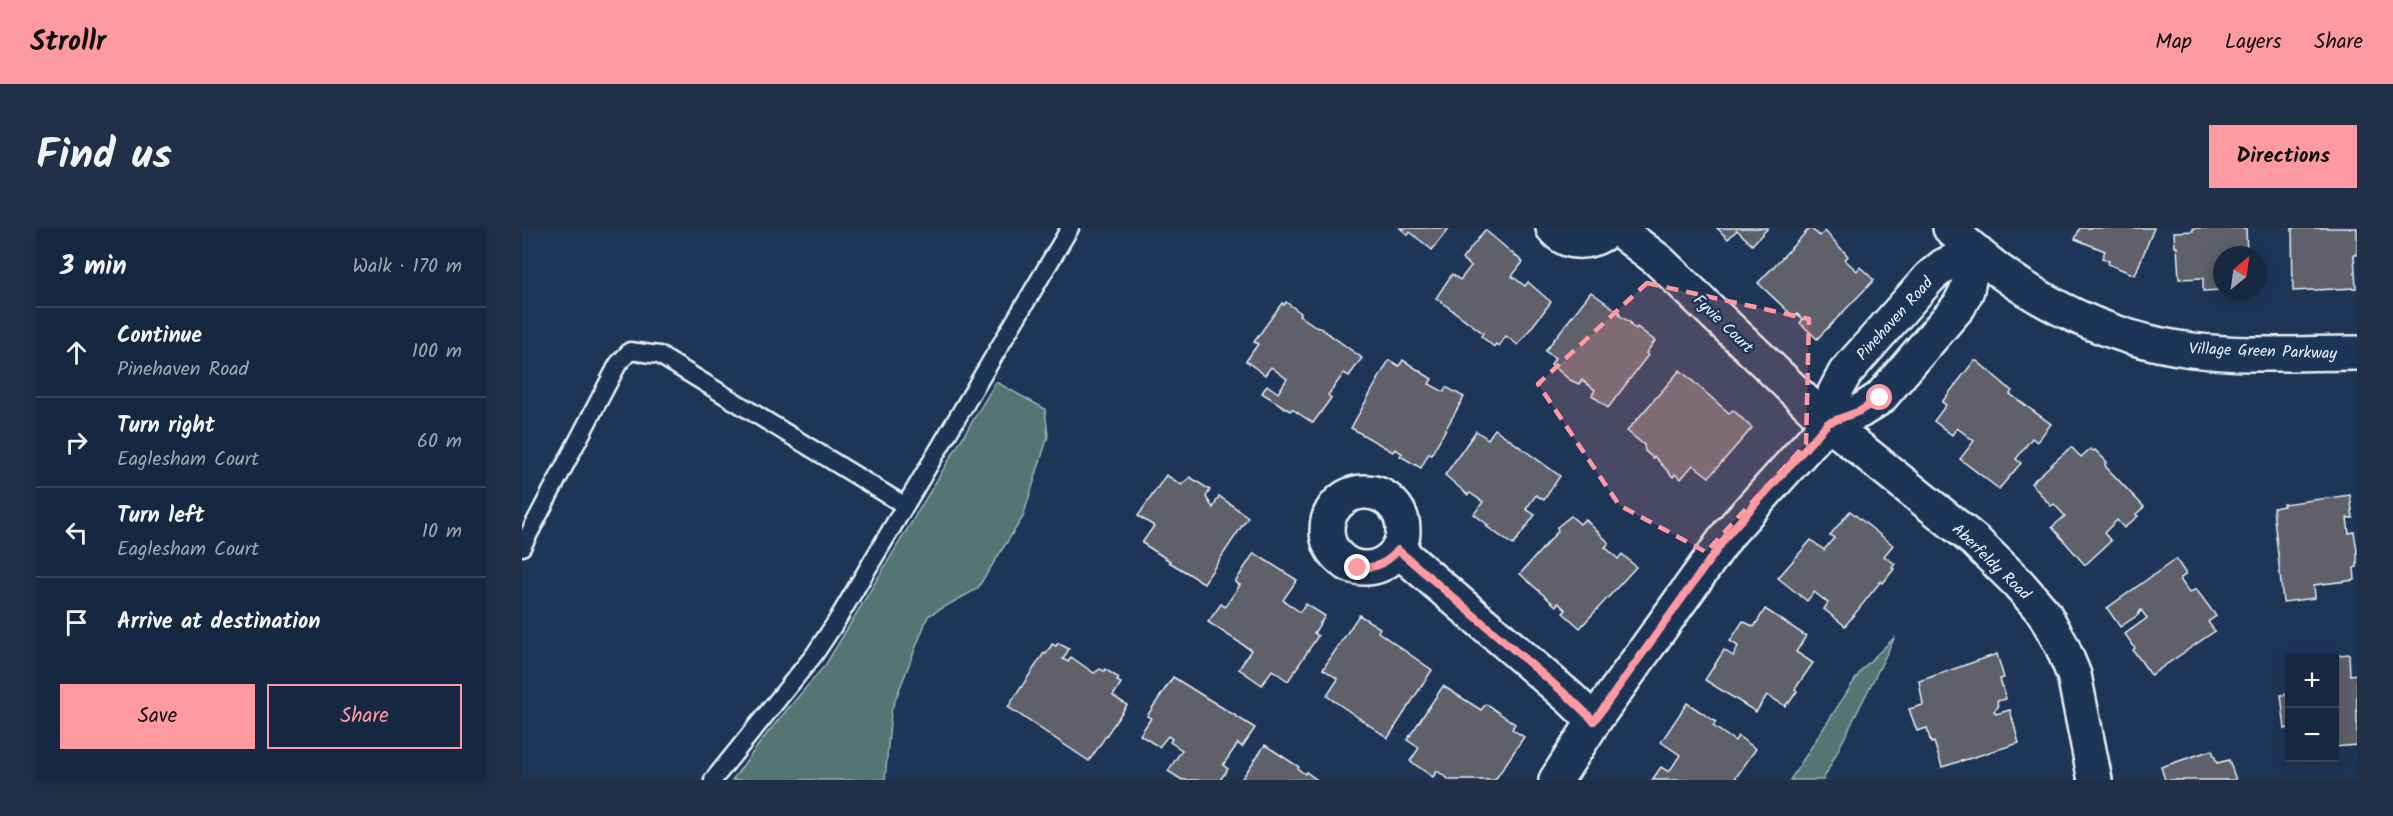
<!DOCTYPE html>
<html lang="en">
<head>
<meta charset="utf-8">
<style>
	:root { --surface:#162841; --page:#1f3048; --text:#f1f3f6; --muted:#9ea6b1; --line:#35445a; --accent:#ff9aa2 }
	body { margin:0; font-family:Kalam,sans-serif; background:var(--page); color:var(--text) }
	.controls { position:absolute; right:18px; bottom:18px; display:grid; overflow:hidden; border-radius:0px; box-shadow:0 3px 15px #0003 }
	.controls button { width:54px; height:54px; display:grid; place-items:center; padding:0; border:0; border-bottom:2px solid var(--line); background:var(--surface); color:var(--text); font:30px sans-serif }
	.compass { position:absolute; left:1691px; top:18px; width:54px; height:54px; border-radius:50%; background:var(--surface); box-shadow:0 3px 15px #0003; rotate:29deg }
	.stop { position:absolute; width:18px; height:18px; margin:-14px; border:4px solid #ff9aa2; border-radius:50%; background:#fff }
	.stop.end { background:#ff9aa2; border-color:#fff; box-shadow:0 2px 6px #0008 }
	.list { margin:0; padding:0; list-style:none }
	h2 { display:flex; justify-content:space-between; align-items:center; height:78px; margin:0; padding:0 24px; font-size:26px }
	h2 small { font-size:20px; font-weight:400; color:var(--muted) }
	.list li { display:grid; grid-template-columns:39px 1fr auto; gap:18px; align-items:center; box-sizing:border-box; height:90px; padding:0 24px; border-top:2px solid var(--line) }
	.list b { display:block; font-size:22px; white-space:nowrap }
	.list p { margin:0; font-size:20px; white-space:nowrap; color:var(--muted) }
	.list em { font-size:20px; font-style:normal; color:var(--muted) }
	.actions { display:flex; gap:12px; padding:18px 24px }
	.actions a { flex:1; padding:14px 0; border:2px solid var(--accent); border-radius:0px; text-align:center; font-size:21px; color:var(--accent) }
	.actions .main { background:var(--accent); color:#111 }
	.icon { flex:none; width:33px; height:33px; fill:none; stroke:currentColor; stroke-width:2; stroke-linecap:round; stroke-linejoin:round }
	.map { position:relative; flex:none; width:1835px; height:552px; overflow:hidden; border-radius:0px }
	header { display:flex; align-items:center; gap:36px; box-sizing:border-box; height:84px; padding:0 30px; background:var(--accent); color:#111 }
	header strong { font-size:28px }
	nav { display:flex; gap:33px; margin-inline-start:auto; font-size:21px }
	.intro { display:flex; align-items:center; justify-content:space-between; box-sizing:border-box; height:144px; padding:0 36px }
	h1 { margin:0; font-size:42px }
	.button { padding:15px 27px; border-radius:0px; background:var(--accent); color:#111; font-size:21px; font-weight:700 }
	main { display:flex; gap:36px; padding:0 36px }
	aside { flex:1; background:var(--surface); border-radius:0px; box-shadow:0 3px 15px #0003 }
	.map>svg:first-child { display:block }
	.green { fill:#557473; stroke:#9eb2b6; stroke-width:1.5 }
	.building { fill:#60616a; stroke:#e8f1f8; stroke-width:1.5 }
	.lines { fill:none; stroke-linecap:round; stroke-linejoin:round }
	.lane-casing { stroke:#e8f1f8; stroke-width:21 }
	.street-casing { stroke:#e8f1f8; stroke-width:38 }
	.lane { stroke:#1d3557; stroke-width:16 }
	.street { stroke:#1d3557; stroke-width:33 }
	.route { stroke:#ff9aa2; stroke-width:8 }
	.marked { fill:#ff9aa2; fill-opacity:0.2; stroke:#ff9aa2; stroke-width:4.5; stroke-dasharray:12 8; stroke-linejoin:round }
	.labels { text-anchor:middle; stroke-width:5; stroke-linejoin:round; paint-order:stroke }
	.street-label { font-size:16px; fill:#e8f1f8; stroke:#1d3557 }
</style>
</head>
<body>
<header>
<strong>Strollr</strong>
<nav><a>Map</a><a>Layers</a><a>Share</a></nav>
</header>
<div class="intro"><h1>Find us</h1><a class="button">Directions</a></div>
<main>
<aside>
<h2>3 min<small>Walk · 170 m</small></h2>
<ul class="list">
<li><svg class="icon" aria-label="ahead" viewBox="0 0 24 24"><path d="M12 20V5M6 11l6-6 6 6"/></svg><div><b>Continue</b><p>Pinehaven Road</p></div><em>100 m</em></li>
<li><svg class="icon" aria-label="right" viewBox="0 0 24 24"><path d="M7 20v-9h11M14 6l5 5-5 5"/></svg><div><b>Turn right</b><p>Eaglesham Court</p></div><em>60 m</em></li>
<li><svg class="icon" aria-label="left" viewBox="0 0 24 24"><path d="M17 20v-9H6M10 6l-5 5 5 5"/></svg><div><b>Turn left</b><p>Eaglesham Court</p></div><em>10 m</em></li>
<li><svg class="icon" aria-label="arrive" viewBox="0 0 24 24"><path d="M6 21V4h12l-3 4 3 4H6"/></svg><div><b>Arrive at destination</b></div></li>
</ul>
<div class="actions"><a class="main">Save</a><a>Share</a></div>
</aside>
<div class="map">
<svg width="1835" height="552" viewBox="0 0 1835 552">
	<rect width="100%" height="100%" fill="#1d3557"/>
	<filter id="ink" filterUnits="userSpaceOnUse"><feTurbulence type="fractalNoise" baseFrequency=".0167" numOctaves="2"/><feDisplacementMap in="SourceGraphic" scale="12" xChannelSelector="R" yChannelSelector="G"/><feConvolveMatrix kernelMatrix="1 2 1 2 8 2 1 2 1" color-interpolation-filters="sRGB"/></filter>
	<g filter="url(#ink)">
		<!-- green -->
		<g class="green">
			<polygon points="474,154 523,181 526,208 501,289 455,361 406,388 369,483 363,552 210,552 247,503 304,436"/>
			<polygon points="1373,409 1301,552 1268,552 1340,441"/>
		</g>
		<!-- building -->
		<g class="building">
			<polygon points="878,0 927,0 910,22 888,4 886,7"/>
			<polygon points="1195,0 1246,0 1230,17 1215,2 1206,11"/>
			<polygon points="1288,0 1298,8 1303,3 1326,28 1323,32 1335,43 1338,39 1352,52 1295,111 1278,95 1281,91 1275,86 1272,89 1236,55"/>
			<polygon points="1558,0 1632,0 1613,47 1586,36 1587,33 1580,30 1583,23 1553,11"/>
			<polygon points="1671,0 1724,0 1725,27 1700,27 1700,62 1681,63 1681,50 1657,51 1655,19 1653,19 1652,4 1671,3"/>
			<polygon points="1770,0 1835,0 1835,27 1832,27 1834,60 1771,63"/>
			<polygon points="963,2 1001,34 990,48 1003,58 1006,54 1029,74 996,117 984,108 977,118 974,116 972,119 959,108 961,105 914,70 930,46 938,52 949,38 940,31"/>
			<polygon points="1069,64 1098,85 1097,87 1109,95 1108,97 1114,101 1115,99 1133,113 1124,125 1126,127 1086,180 1070,167 1073,162 1060,152 1057,156 1048,152 1029,136 1033,130 1023,123"/>
			<polygon points="764,74 779,85 777,87 796,100 797,99 840,130 827,148 822,145 806,167 809,170 791,195 770,181 768,183 740,165 745,157 756,165 765,151 749,139 743,147 724,133 736,116 732,114 760,75 762,77"/>
			<polygon points="867,132 877,138 881,132 910,151 907,156 922,164 924,159 942,169 909,227 907,225 899,240 878,228 880,225 873,221 871,224 829,200"/>
			<polygon points="1452,133 1455,133 1490,163 1488,166 1529,196 1515,214 1510,210 1494,231 1499,235 1477,261 1438,231 1452,213 1435,200 1430,207 1412,193 1424,177 1420,174"/>
			<polygon points="1158,142 1207,185 1211,182 1230,200 1187,249 1171,237 1159,251 1153,246 1151,249 1132,228 1131,230 1123,223 1122,217 1105,203"/>
			<polygon points="973,201 1038,248 1022,272 1014,267 1004,281 1013,287 991,317 964,298 966,297 952,286 961,274 948,265 946,267 923,247 954,203 966,211"/>
			<polygon points="1549,219 1559,229 1568,221 1571,223 1573,222 1585,234 1583,236 1584,239 1622,279 1614,286 1616,288 1602,300 1595,292 1582,305 1589,313 1563,337 1530,299 1543,288 1532,276 1529,278 1509,255"/>
			<polygon points="644,247 660,257 668,249 688,262 684,269 691,280 697,268 726,289 682,355 647,334 648,333 620,315 632,298 616,288"/>
			<polygon points="1828,267 1831,290 1825,290 1827,305 1832,304 1835,322 1835,339 1832,340 1833,352 1792,357 1793,370 1761,374 1751,280 1762,278 1761,276"/>
			<polygon points="1328,283 1371,317 1362,328 1373,336 1370,340 1372,341 1361,355 1359,353 1323,398 1302,381 1306,375 1292,364 1285,373 1256,350 1289,312 1302,322 1312,310 1308,307"/>
			<polygon points="1049,288 1058,296 1063,291 1087,315 1083,319 1096,331 1100,326 1114,339 1058,400 1041,385 1044,382 1036,375 1034,378 998,346 1036,303 1035,299"/>
			<polygon points="732,325 775,352 761,372 778,384 784,376 803,388 792,405 796,408 766,453 750,442 740,457 717,441 729,422 686,394 699,376 703,379 718,357 713,354"/>
			<polygon points="1654,331 1664,346 1658,351 1667,365 1674,361 1694,388 1686,394 1693,403 1629,447 1611,422 1613,420 1603,406 1625,390 1619,382 1616,387 1598,399 1585,380"/>
			<polygon points="1243,381 1284,408 1274,424 1291,435 1273,461 1275,463 1267,475 1266,474 1263,478 1245,467 1234,484 1183,452 1202,422 1211,428 1216,418 1208,413 1221,393 1232,399"/>
			<polygon points="837,387 858,400 856,404 910,442 866,510 805,468 816,451 801,441"/>
			<polygon points="536,415 547,421 541,431 546,434 549,429 572,445 578,441 582,443 583,441 597,450 595,453 599,455 591,468 605,477 567,533 486,479 522,425 524,426 530,416 534,418"/>
			<polygon points="1475,426 1482,450 1478,451 1484,471 1475,473 1476,479 1472,483 1474,486 1488,482 1497,515 1420,539 1412,514 1409,515 1405,500 1395,503 1387,481 1401,477 1397,453"/>
			<polygon points="1827,426 1828,447 1835,446 1835,517 1812,519 1812,430 1785,430"/>
			<polygon points="651,449 733,500 720,519 716,515 701,537 706,541 698,552 660,552 646,543 660,522 648,514 650,511 646,508 637,519 618,507 629,490 625,488"/>
			<polygon points="921,458 959,482 964,476 993,496 990,501 1002,509 973,552 928,552 915,543 911,549 888,533 897,520 885,512"/>
			<polygon points="1768,466 1768,500 1763,501 1759,467"/>
			<polygon points="1165,475 1194,494 1191,498 1213,513 1216,508 1234,521 1212,552 1130,552 1139,539 1147,544 1158,527 1139,514"/>
			<polygon points="743,517 777,539 776,541 783,546 784,544 795,552 719,552"/>
			<polygon points="1690,522 1695,535 1707,532 1714,552 1643,552 1639,539"/>
		</g>
		<g class="lines">
			<defs>
				<g id="lane">
					<polyline points="0,319 96,136 108,123 137,127 382,277"/>
					<polyline points="191,552 292,427 314,394 548,0"/>
				</g>
				<g id="street">
					<path d="M1031 0C1047 20 1072 15 1089 0"/>
					<polyline points="1094,0 1136,32 1306,195 1453,313 1496,355 1522,385 1540,418 1552,447 1573,552"/>
					<path d="M1428 0C1491 64 1580 111 1670 122 1724 129 1780 125 1835 125"/>
					<polyline points="1306,195 1313,164 1323,145 1408,49 1421,38 1453,23"/>
					<circle cx="843" cy="302" r="38"/>
					<polyline points="876,322 1048,470 1072,493"/>
					<polyline points="1034,552 1072,493 1207,305 1306,195 1338,183 1358,170 1437,78 1445,62 1453,23"/>
				</g>
			</defs>
			<!-- lane casing -->
			<use href="#lane" class="lane-casing"/>
			<!-- street casing -->
			<use href="#street" class="street-casing"/>
			<!-- lane -->
			<use href="#lane" class="lane"/>
			<!-- street -->
			<use href="#street" class="street"/>
		</g>
	</g>
	<g class="lines" filter="url(#ink)">
		<!-- route -->
		<path class="route" d="M836 340C854 340 864 336 876 322L1048 470 1072 493 1207 305 1306 195 1338 183 1358 170"/>
	</g>
	<!-- marked area -->
	<path class="marked" d="M1125 55 1287 91 1284 216 1184 324 1097 277 1016 156Z"/>
	<g class="labels">
		<!-- street labels -->
		<g class="street-label">
			<text transform="translate(1372 90) rotate(-48)" y="6">Pinehaven Road</text>
			<text transform="translate(1202 95) rotate(44)" y="6">Fyvie Court</text>
			<text transform="translate(1741 122) rotate(2)" y="6">Village Green Parkway</text>
			<text transform="translate(1470 333) rotate(44)" y="6">Aberfeldy Road</text>
		</g>
	</g>
</svg>
<div class="controls">
<button>+</button>
<button>−</button>
</div>
<svg class="compass" viewBox="-18 -18 36 36"><path d="M0-13l5 13h-10z" fill="#e53935"/><path d="M0 13l5-13h-10z" fill="#9ea6b1"/></svg>
<div class="stop" style="left:1358px;top:170px"></div>
<div class="stop end" style="left:836px;top:340px"></div>
</div>
</main>
</body>
</html>
